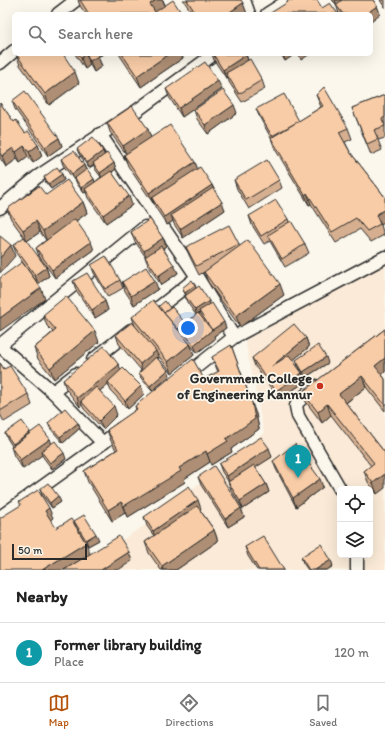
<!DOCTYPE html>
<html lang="en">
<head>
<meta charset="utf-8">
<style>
	:root { --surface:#fff; --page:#f2f2f2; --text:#222; --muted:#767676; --line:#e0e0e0; --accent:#b45309 }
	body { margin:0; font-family:Itim,sans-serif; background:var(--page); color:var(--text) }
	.controls { position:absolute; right:12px; bottom:12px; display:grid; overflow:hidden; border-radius:6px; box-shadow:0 4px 16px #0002 }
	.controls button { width:36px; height:36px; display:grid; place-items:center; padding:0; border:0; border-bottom:1px solid var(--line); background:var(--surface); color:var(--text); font:20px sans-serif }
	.scale { position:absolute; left:12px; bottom:10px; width:75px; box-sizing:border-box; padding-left:4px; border:2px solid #2b2b2b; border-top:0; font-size:11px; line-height:14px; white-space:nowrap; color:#2b2b2b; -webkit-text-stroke:3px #fbf7ec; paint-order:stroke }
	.you { position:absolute; left:188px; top:328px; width:14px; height:14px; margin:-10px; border:3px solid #fff; border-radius:50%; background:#1a73e8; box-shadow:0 0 0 6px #1a73e833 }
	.badge { display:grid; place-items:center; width:26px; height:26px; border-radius:50%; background:var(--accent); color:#fff; font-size:13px; font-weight:700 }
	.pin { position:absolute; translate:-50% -33px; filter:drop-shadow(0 1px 2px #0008) }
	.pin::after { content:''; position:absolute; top:21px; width:14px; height:12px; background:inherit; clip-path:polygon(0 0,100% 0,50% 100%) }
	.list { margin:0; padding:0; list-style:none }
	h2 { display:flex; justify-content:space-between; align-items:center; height:52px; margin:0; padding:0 16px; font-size:17px }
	h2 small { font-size:13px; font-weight:400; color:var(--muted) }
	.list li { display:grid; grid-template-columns:26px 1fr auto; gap:12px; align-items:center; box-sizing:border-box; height:60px; padding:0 16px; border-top:1px solid var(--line) }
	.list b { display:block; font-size:15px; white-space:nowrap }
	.list p { margin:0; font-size:13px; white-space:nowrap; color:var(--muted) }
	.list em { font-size:13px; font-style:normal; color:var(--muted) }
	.icon { flex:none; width:22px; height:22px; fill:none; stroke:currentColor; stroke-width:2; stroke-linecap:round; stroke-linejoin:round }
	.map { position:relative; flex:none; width:385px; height:570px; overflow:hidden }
	.search { position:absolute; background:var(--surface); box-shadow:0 4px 16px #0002; left:12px; right:12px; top:12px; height:44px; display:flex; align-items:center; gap:10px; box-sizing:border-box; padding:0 14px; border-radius:6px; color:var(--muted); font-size:15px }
	.sheet { height:112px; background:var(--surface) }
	nav { display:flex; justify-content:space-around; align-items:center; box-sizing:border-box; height:56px; border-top:1px solid var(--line); background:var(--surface); font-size:11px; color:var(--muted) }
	nav a { display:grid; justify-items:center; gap:2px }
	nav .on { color:var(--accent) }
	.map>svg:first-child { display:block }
	.built { fill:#faead7; fill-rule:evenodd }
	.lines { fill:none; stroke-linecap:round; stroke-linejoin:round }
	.minor-casing { stroke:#2b2b2b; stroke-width:15 }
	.minor { stroke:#fbf7ec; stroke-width:12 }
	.wall { fill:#d5af90; stroke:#2b2b2b }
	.shaded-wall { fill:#ae8f75; stroke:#2b2b2b }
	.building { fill:#f8cca7; stroke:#2b2b2b }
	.poi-dot { fill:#c8321e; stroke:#fbf7ec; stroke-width:1.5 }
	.labels { text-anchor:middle; stroke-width:3.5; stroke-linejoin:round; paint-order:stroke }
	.poi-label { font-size:14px; font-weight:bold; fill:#2b2b2b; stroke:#fbf7ec; text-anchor:end }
</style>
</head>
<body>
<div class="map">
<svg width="385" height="570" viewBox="0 0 385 570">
	<rect width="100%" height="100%" fill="#fbf7ec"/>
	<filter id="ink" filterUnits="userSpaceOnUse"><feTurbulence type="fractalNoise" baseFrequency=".025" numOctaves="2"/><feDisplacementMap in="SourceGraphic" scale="8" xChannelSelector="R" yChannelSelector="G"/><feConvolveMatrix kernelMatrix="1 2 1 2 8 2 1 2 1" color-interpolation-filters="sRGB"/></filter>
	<g filter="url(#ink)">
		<!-- built -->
		<path class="built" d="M385 264V570H75L147 524 264 433 245 340ZM340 489H370V555H340Z"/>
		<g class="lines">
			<defs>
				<g id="minor">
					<polyline points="244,0 249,14"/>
					<polyline points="58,14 76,0"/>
					<polyline points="267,14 289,0"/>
					<polyline points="0,63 14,51"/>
					<polyline points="100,134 197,277 234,337"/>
					<polyline points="0,208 37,177 135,112 214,54"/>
					<polyline points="153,312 195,279"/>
					<polyline points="0,345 145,227"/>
					<polyline points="0,346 53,392 103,443"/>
					<polyline points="93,360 131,330"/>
					<polyline points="184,377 234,337 385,257"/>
					<polyline points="316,386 298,402 296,406 298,416 340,489"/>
					<polyline points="53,392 76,374"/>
					<polyline points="0,517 103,443 122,428"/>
					<polyline points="357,570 357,555"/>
				</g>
			</defs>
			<!-- minor casing -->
			<use href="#minor" class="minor-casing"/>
			<!-- minor -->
			<use href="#minor" class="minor"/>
		</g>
		<!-- wall -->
		<g class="wall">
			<polygon points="78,0 163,0 165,5 182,14 86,14 80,6"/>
			<polygon points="183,0 241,0 247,14 193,14"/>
			<polygon points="332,0 373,0 377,6 380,14 339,14 336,4"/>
			<polygon points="380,0 385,0 385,8"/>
			<polygon points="16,54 79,83 49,105 20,65"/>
			<polygon points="75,54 103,54 98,57 102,66 94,72 90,65 85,69"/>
			<polygon points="119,54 181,54 183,58 141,87"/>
			<polygon points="212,54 246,54 248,60 262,80 265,89 242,102 229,82 228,77 226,78 214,60"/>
			<polygon points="281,54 295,54 285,61"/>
			<polygon points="166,89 222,89 182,117 169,97"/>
			<polygon points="316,95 348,128 352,139 345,142 350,152 385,197 385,222 381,225 384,235 371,242 360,229 336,243 311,204 309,205 275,149 271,138 260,118 256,109 299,121 321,107"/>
			<polygon points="385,95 385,138 378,140 382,150 371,155 352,108"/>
			<polygon points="12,101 59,138 62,146 48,156 15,109"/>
			<polygon points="0,103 14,122 38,145 42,156 33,163 28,157 20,163 17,159 6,167 0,158"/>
			<polygon points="132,106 126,154 110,132 107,123"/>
			<polygon points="194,110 237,113 208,134 197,119"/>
			<polygon points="77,149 105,155 114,163 116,169 112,172 132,205 106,223 88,198 86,192 84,193 77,184 75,179 74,180 63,165 61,159 84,165 86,170 94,179 95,182 101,177 95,169 94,165 89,168 79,154"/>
			<polygon points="124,155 195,162 197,169 212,185 214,189 225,210 183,238 174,224 173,221 167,225 155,207 154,203 153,203 128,166"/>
			<polygon points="62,174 64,180 51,189 46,183 44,177"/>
			<polygon points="234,180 279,180 282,188 249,209 237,189"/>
			<polygon points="46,195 83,202 87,213 76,221 94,250 55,278 39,256 36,248 46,240 40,232 27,241 11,219 7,209"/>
			<polygon points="249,216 288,219 289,222 305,244 309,253 285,267 271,243 270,241 264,244 252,225"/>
			<polygon points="131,232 163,238 166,246 163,248 178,273 161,285 148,265 145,257 145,256 134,240"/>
			<polygon points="239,244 239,246 284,295 240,327 208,282 204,272 199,275 189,255 186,247"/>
			<polygon points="13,245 46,267 49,276 38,284 16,253"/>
			<polygon points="91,265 120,280 123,288 108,297 94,273"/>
			<polygon points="73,281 105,301 108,310 95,318 76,290"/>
			<polygon points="122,282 158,289 134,305 125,291"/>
			<polygon points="195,285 196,288 209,301 210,305 226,328 214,336 215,339 197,353 190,344 194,355 172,373 157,354 158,359 168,370 170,376 152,391 141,378 139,373 141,370 119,344 116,335 135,326 132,317 159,306 170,308 185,324 196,315 187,302 185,296 186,295 183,291 182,288"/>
			<polygon points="43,315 99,342 54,379 38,359 34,348 53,332 47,326"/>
			<polygon points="385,329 385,372 382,375 385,379 385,411 366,387 346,403 385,453 377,494 368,482 364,471 371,466 331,415 322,423 306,402 302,392"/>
			<polygon points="306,338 309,347 293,360 305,382 279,399 255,366 252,358"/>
			<polygon points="212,357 256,414 259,429 231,449 232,452 211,465 210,462 184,479 185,482 128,517 125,513 112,521 88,482 84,471 116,450 111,441 107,430 136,410 135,406 204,379 218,372"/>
			<polygon points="296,360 328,363 306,377 298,366"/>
			<polygon points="0,363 4,369 28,394 32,405 4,422 0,414"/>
			<polygon points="121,370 144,394 128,409 111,391 108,384 100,391 117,415 103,429 84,409 82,405 80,407 66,389 63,380"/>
			<polygon points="48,423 78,423 80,428 63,443 50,428"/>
			<polygon points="5,433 30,434 50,439 51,444 66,459 52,469 43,457 42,455 23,469 14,456 11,447 12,446 7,438"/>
			<polygon points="272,457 255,467 266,484 269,492 243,509 231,490 228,481 222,472 219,464"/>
			<polygon points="273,461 323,487 296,507 276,469"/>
			<polygon points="198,477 241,508 244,517 228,527 201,485"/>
			<polygon points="40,489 61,502 52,508 42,495"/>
			<polygon points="201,509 200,510 214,530 218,541 176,570 161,570 149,553 145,542 154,536 147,526 144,517"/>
			<polygon points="74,521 99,540 88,546 76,527"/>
			<polygon points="245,547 284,570 257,570 248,556"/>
			<polygon points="301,557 333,566 327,570 308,570 303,563"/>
		</g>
		<!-- shaded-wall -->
		<g class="shaded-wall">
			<polygon points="156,0 163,0 165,7 155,14 150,4"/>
			<polygon points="337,0 347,0 338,7 335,1"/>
			<polygon points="243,3 247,14 227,14"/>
			<polygon points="377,6 380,14 371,21 371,14 366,14"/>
			<polygon points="86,54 90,65 85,69 81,58"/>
			<polygon points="95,54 103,54 98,57 102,66 94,72 90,61"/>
			<polygon points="169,54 181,54 183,58 141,87 137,76"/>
			<polygon points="283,54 295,54 285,61"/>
			<polygon points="299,54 310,54 301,60"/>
			<polygon points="246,55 249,63 226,73 228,77 226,78 223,70"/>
			<polygon points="75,72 79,83 49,105 45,94"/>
			<polygon points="218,81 222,89 182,117 179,108"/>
			<polygon points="234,105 237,113 208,134 205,125"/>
			<polygon points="148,129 151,138 126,154 123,146"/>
			<polygon points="59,138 62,146 48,156 45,147"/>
			<polygon points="38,145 42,156 33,163 29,152"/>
			<polygon points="24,146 28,157 20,163 16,152"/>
			<polygon points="13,148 17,159 6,167 2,156"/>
			<polygon points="103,151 105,157 93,163 94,165 89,168 87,163"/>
			<polygon points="195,162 199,173 152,198 154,203 153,203 149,193"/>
			<polygon points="114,163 116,169 102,179 100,173"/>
			<polygon points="84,165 86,171 74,180 72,174"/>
			<polygon points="62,174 64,180 51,189 48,184"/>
			<polygon points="94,179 96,185 85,189 86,192 84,193 81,188"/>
			<polygon points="212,185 215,194 171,215 173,221 167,225 164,217"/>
			<polygon points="307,193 311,204 309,205 305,195"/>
			<polygon points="129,196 132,205 106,223 103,215"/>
			<polygon points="83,202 87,213 47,242 43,231"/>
			<polygon points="222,202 225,210 183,238 180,229"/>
			<polygon points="385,209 385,222 381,225 376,215"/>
			<polygon points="36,221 40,232 27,241 23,230"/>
			<polygon points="163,238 166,246 147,259 144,251"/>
			<polygon points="91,242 94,250 55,278 52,270"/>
			<polygon points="11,245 15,256 0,273 0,258"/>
			<polygon points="174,265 178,273 161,285 158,276"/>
			<polygon points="46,267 49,276 38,284 35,275"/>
			<polygon points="155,281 158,289 134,305 131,296"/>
			<polygon points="280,284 284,295 240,327 236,316"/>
			<polygon points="195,285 196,288 187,296 185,293"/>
			<polygon points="41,288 45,299 0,331 0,318"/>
			<polygon points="105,301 108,310 95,318 92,310"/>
			<polygon points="209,301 211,307 199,311 200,314 197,316 195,310"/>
			<polygon points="224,322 226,328 214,336 215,339 197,353 194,345 212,330"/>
			<polygon points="185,323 180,328 182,333 180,335 177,329"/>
			<polygon points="95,331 99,342 54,379 50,368"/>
			<polygon points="306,338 309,347 274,376 271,367"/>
			<polygon points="190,344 194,355 172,373 168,362"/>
			<polygon points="231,345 256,414 259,429 231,449 232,452 211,465 207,454 226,439"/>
			<polygon points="156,351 159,359 143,372 140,364"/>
			<polygon points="326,357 328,363 306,377 303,372"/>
			<polygon points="385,358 385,372 379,377 375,366"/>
			<polygon points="119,365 122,373 108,382 108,384 84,404 81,401 82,405 80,407 77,398"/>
			<polygon points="168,370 170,376 152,391 150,386"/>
			<polygon points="302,373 305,382 279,399 276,391"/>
			<polygon points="362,376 366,387 343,405 339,394"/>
			<polygon points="141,386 144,394 128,409 125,401"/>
			<polygon points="327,404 331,415 322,423 318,412"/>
			<polygon points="114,406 117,415 103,429 99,421"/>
			<polygon points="78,423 80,428 63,443 60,437"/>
			<polygon points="30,432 32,438 15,450 13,444"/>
			<polygon points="50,439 53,447 41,451 42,455 23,469 20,460"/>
			<polygon points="269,448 272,457 230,484 227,476"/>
			<polygon points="206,451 210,462 184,479 185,482 128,517 124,506 179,468"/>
			<polygon points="64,453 66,459 52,469 50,463"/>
			<polygon points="385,474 385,488 377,494 373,483"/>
			<polygon points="320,479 323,487 296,507 293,498"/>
			<polygon points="266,484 269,492 243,509 240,501"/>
			<polygon points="58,496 61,502 52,508 50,503"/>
			<polygon points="198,500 201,509 156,540 153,531"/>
			<polygon points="121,502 125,513 112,521 108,510"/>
			<polygon points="49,508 53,518 49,521 45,511"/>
			<polygon points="241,508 244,517 228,527 225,519"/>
			<polygon points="214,530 218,541 176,570 163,570 162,566"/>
			<polygon points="96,534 99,540 88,546 86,540"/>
			<polygon points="86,543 90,554 64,570 42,570"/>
			<polygon points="129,552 132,561 118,570 101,570"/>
			<polygon points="331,560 333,566 327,570 315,570"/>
		</g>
		<!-- building -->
		<g class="building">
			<polygon points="80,0 156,0 150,4 155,12 173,0 182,14 89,14"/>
			<polygon points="187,0 241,0 243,3 227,14 196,14"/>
			<polygon points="287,0 317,0 322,8 330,3 338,14 269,14 288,2"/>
			<polygon points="342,0 373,0 377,6 366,14 343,14 336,5"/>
			<polygon points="16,54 63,54 75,72 45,94"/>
			<polygon points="78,54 97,54 98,56 90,61 86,54 81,58"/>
			<polygon points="122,54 169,54 137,76"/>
			<polygon points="213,54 246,54 246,55 223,70"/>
			<polygon points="250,59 262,80 239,94 226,73"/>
			<polygon points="205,62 218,81 179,108 166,89"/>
			<polygon points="324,87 348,128 339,132 350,152 385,197 385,209 376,215 380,224 367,231 356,218 332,232 307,193 305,195 271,138 323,106 316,95"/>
			<polygon points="223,90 234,105 205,125 194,110"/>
			<polygon points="25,91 59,138 45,147 12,101"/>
			<polygon points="284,94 299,121 272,136 256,109"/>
			<polygon points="385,95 385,117 382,119 385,126 374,130 378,139 367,144 352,108"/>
			<polygon points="0,103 14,122 16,120 25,133 28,131 38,145 29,152 24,146 16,152 13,148 2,156 0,153"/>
			<polygon points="132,106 148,129 123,146 107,123"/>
			<polygon points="170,125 195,162 149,193 124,155"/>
			<polygon points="93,137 103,151 87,163 77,149"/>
			<polygon points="74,151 84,165 72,174 61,159"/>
			<polygon points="107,153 114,163 100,173 93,163"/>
			<polygon points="267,160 279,180 246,200 234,180"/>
			<polygon points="57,167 62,174 48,184 44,177"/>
			<polygon points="200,167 212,185 164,217 152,198"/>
			<polygon points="87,169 94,179 81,188 75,178"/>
			<polygon points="111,171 129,196 103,215 85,189"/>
			<polygon points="67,180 83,202 43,231 36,221 23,230 7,209 39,186 46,195"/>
			<polygon points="213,188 222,202 180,229 171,215"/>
			<polygon points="276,200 288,219 261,236 249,216"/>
			<polygon points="75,219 91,242 52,270 36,248"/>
			<polygon points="150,219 163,238 144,251 131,232"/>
			<polygon points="291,221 305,244 282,259 268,235"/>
			<polygon points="229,225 239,244 196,266 186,247"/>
			<polygon points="0,236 11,245 0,258"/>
			<polygon points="24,237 46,267 35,275 13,245"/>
			<polygon points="248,240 280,284 236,316 204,272"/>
			<polygon points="161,246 174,265 158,276 145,257"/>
			<polygon points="106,256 120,280 105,289 91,265"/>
			<polygon points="22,262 41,288 0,318 0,278"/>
			<polygon points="146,267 155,281 131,296 122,282"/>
			<polygon points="87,273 105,301 92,310 73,281"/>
			<polygon points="192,280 195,285 185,293 182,288"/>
			<polygon points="199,286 209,301 195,310 185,296"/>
			<polygon points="66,296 95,331 50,368 34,348 56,330 43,315"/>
			<polygon points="153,300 190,344 168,362 132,317"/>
			<polygon points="165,301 170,308 164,313 159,306"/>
			<polygon points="212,303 224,322 212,330 199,311"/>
			<polygon points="172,307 185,323 178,329 164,313"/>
			<polygon points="198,313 212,330 194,345 180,328"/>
			<polygon points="132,322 156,351 140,364 116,335"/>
			<polygon points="294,324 306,338 271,367 289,355 302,373 276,391 252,358"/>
			<polygon points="385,329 385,358 375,366 385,379 385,405 362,376 339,394 385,453 385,474 373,483 364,471 374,463 327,404 318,412 302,392"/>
			<polygon points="231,345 252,403 255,419 226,439 228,441 207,454 206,451 179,468 181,471 124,506 121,502 108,510 84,471 118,449 107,430 137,409 135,406 193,359 204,379 219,371 212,357"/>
			<polygon points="318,345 326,357 303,372 296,360"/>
			<polygon points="104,346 119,365 77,398 63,380"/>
			<polygon points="156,357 168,370 150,386 139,373"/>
			<polygon points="0,363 4,369 10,366 28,394 0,411"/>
			<polygon points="123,368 141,386 125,401 108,382"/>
			<polygon points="96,387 114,406 99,421 81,401"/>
			<polygon points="65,408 78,423 60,437 48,423"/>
			<polygon points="22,421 30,432 13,444 5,433"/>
			<polygon points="40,426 50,439 20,460 11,447"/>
			<polygon points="261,437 269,448 227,476 219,464"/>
			<polygon points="55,441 64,453 50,463 41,451"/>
			<polygon points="295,444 320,479 293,498 273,461"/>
			<polygon points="254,465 266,484 240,501 228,482"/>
			<polygon points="214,466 241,508 225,519 198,477"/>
			<polygon points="48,483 58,496 50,503 40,489"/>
			<polygon points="189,486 198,500 153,531 144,517"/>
			<polygon points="38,490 49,508 45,511 56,528 71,519 86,543 42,570 0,570 0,518 21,505 19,502"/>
			<polygon points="197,506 214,530 162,566 145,542"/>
			<polygon points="84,515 96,534 86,540 74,521"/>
			<polygon points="119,536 129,552 101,570 64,570"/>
			<polygon points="263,536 284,570 259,570 245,547"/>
			<polygon points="321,544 331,560 315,570 309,570 301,557"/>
		</g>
	</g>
	<!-- markers -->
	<circle class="poi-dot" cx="320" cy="386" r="4"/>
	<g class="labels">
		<!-- poi labels -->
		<g class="poi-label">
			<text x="312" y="383">Government College<tspan x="312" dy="16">of Engineering Kannur</tspan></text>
		</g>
	</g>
</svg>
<div class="controls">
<button><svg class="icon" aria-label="locate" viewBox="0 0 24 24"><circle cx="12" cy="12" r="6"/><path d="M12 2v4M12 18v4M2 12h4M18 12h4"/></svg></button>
<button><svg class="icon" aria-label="layers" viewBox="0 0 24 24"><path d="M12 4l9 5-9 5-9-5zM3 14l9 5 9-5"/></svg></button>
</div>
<div class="scale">50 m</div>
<div class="you"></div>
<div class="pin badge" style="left:298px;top:478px;background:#0f9aa8">1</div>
<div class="search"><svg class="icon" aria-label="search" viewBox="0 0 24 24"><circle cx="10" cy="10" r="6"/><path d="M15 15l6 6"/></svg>Search here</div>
</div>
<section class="sheet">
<h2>Nearby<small></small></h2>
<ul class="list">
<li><span class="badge" style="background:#0f9aa8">1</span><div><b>Former library building</b><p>Place</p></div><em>120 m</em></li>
</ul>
</section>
<nav>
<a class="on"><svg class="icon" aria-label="map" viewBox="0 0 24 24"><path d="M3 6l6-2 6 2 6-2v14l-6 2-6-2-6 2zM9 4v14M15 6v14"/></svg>Map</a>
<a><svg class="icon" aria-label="directions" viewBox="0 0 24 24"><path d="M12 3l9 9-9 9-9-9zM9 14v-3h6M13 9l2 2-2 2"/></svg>Directions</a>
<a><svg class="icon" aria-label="saved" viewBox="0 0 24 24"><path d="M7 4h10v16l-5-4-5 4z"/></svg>Saved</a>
</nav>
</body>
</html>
